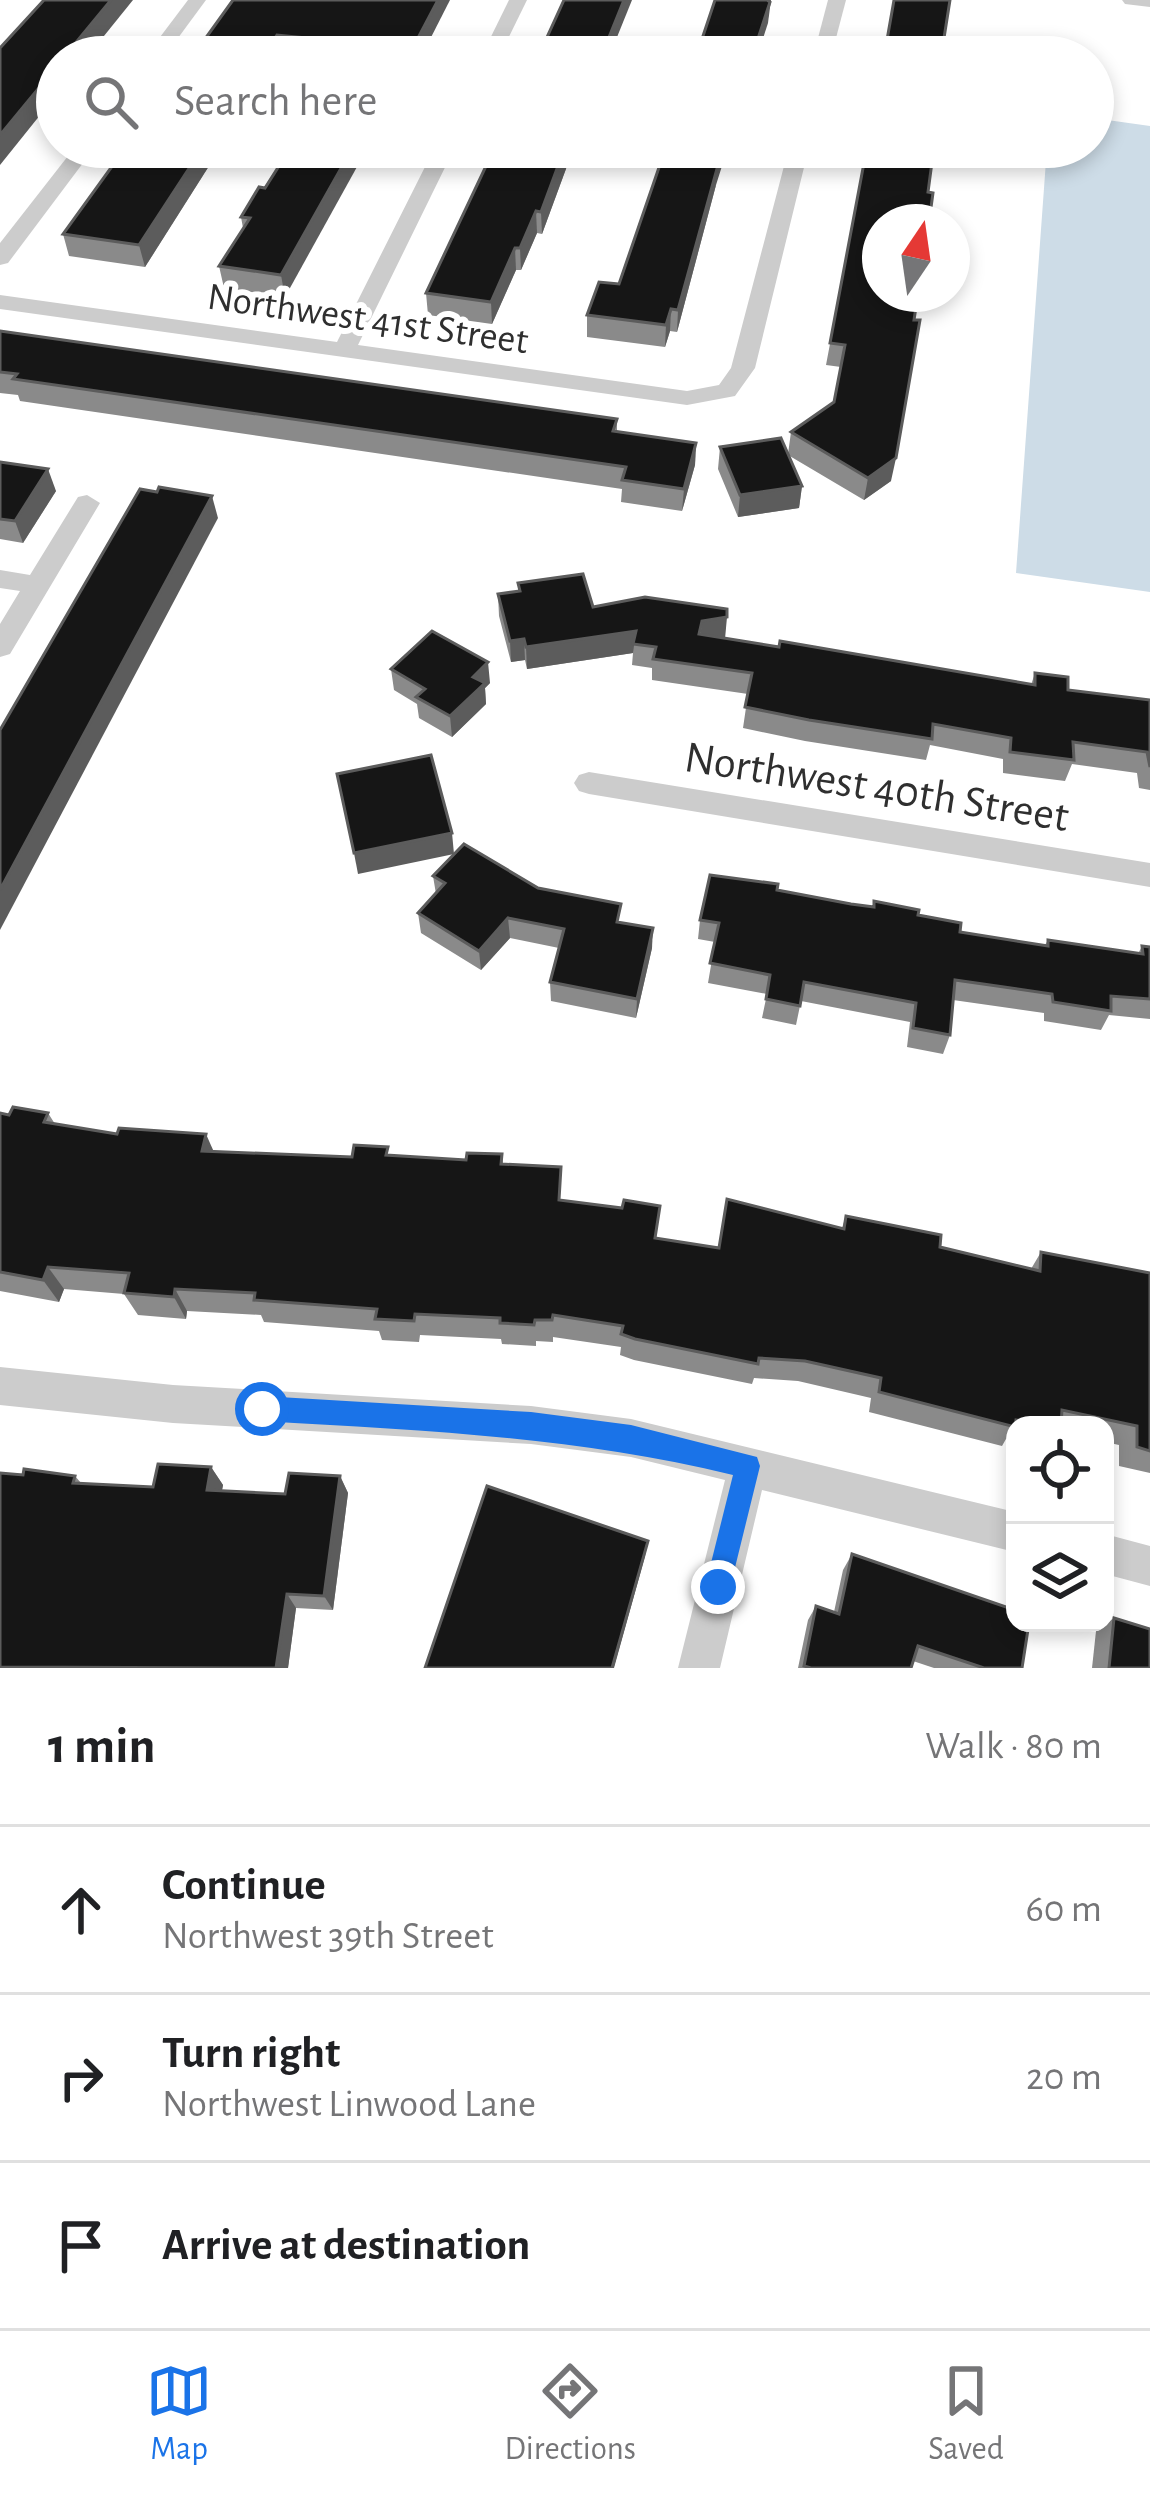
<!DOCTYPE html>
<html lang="en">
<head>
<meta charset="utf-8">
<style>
	:root { --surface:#fff; --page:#f6f6f6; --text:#202124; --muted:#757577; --line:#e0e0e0; --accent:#1a73e8 }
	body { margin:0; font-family:"Alegreya Sans",sans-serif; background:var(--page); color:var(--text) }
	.controls { position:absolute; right:36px; bottom:36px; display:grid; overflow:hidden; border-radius:24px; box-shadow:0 6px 18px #0003 }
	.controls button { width:108px; height:108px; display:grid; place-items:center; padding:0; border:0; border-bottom:3px solid var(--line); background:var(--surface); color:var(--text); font:60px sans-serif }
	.compass { position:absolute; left:862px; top:204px; width:108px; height:108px; border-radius:50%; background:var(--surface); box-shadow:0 6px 18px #0003; rotate:13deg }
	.stop { position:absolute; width:36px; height:36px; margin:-27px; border:9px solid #1a73e8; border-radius:50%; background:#fff }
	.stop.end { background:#1a73e8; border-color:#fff; box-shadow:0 3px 12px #0008 }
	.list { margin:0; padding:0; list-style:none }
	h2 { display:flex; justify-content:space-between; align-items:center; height:156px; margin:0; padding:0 48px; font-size:51px }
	h2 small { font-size:39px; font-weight:400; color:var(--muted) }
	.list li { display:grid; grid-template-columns:78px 1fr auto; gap:36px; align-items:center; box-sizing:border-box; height:168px; padding:0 48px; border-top:3px solid var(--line) }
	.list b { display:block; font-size:45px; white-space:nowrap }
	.list p { margin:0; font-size:39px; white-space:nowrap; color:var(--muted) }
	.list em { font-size:39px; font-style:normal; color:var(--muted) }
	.icon { flex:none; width:66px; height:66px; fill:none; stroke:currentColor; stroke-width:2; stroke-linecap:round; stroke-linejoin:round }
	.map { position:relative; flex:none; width:1150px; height:1668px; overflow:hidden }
	.search { position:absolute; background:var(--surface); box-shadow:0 6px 18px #0003; left:36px; right:36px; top:36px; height:132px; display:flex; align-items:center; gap:30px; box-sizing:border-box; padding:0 42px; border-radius:66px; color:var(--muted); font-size:45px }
	.sheet { height:660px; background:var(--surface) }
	nav { display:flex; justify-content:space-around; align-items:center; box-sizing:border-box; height:168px; border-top:3px solid var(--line); background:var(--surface); font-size:33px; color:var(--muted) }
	nav a { display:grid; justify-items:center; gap:6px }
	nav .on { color:var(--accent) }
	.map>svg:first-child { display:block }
	.water { fill:#cddce7 }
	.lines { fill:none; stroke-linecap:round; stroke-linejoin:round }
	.minor { fill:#ccc; fill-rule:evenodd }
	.wall { fill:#8a8a8a }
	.shaded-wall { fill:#5c5c5c }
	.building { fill:#161616; stroke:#5c5c5c; stroke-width:3 }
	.route { fill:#1a73e8 }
	.labels { text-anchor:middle; stroke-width:12; stroke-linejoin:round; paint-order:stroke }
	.far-street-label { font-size:39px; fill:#2f2f2f; stroke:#fff }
	.street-label { font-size:45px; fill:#2f2f2f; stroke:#fff }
</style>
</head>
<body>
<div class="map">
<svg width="1150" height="1668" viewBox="0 0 1150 1668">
	<rect width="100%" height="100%" fill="#fff"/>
	<!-- water -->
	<polygon class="water" points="1093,118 1150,126 1150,592 1016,573 1047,147 1093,147"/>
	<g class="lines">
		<!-- minor -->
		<g class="minor">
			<polygon points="188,0 206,0 164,57 145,57"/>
			<polygon points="509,0 527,0 499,57 481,57"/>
			<polygon points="828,0 846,0 831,57 813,57"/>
			<polygon points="1122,0 1150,0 1150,7 1125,4"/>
			<polygon points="75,147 95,147 8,263 0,265 0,243"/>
			<polygon points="435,147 455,147 358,345 687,391 719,385 731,368 789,147 809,147 755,368 735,396 687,405 0,309 0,295 337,342"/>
			<polygon points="87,495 100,503 10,654 0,657 0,624 20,591 0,588 0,570 30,575 78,497"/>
			<polygon points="589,772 1150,863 1150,887 589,794 579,791 574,783 579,775"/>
			<polygon points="0,1367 173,1385 531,1406 631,1419 1015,1512 1015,1552 762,1490 720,1668 678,1668 725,1480 631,1457 531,1444 173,1423 0,1405"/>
			<polygon points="1105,1534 1150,1546 1150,1586 1105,1574"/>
		</g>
	</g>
	<!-- wall -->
	<g class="wall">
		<polygon points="233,0 421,57 280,56"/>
		<polygon points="126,147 221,147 145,267 69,256 63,234"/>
		<polygon points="291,147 285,297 224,288 219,266 243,228 241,217 265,188"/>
		<polygon points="495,147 574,147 542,234 537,233 521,270 516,270 492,324 428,315 426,293"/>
		<polygon points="867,147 891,481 864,500 788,455 802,486 799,508 738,517 718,469 720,447 788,454 791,432 834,402 841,367 826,365"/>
		<polygon points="716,185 677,332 670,331 665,347 587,337 587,315"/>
		<polygon points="0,331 617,419 617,431 696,443 695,465 682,511 621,502 622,489 20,401 18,395 0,393"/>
		<polygon points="0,462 56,491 23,543 0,539"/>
		<polygon points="518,583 593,607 725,638 1031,685 1035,673 1068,690 1150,700 1150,790 1139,788 1137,773 1072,764 1065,781 1003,773 1003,759 930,745 926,760 805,741 743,728 748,694 652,680 652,668 632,665 633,653 527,669 525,660 511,662 499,616 498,594 518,591"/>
		<polygon points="391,669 490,683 485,688 486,704 452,737 419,718 417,704 394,690"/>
		<polygon points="433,876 538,888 620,923 652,948 636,1018 551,1001 550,982 559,948 510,938 481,970 421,933 418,913 436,894"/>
		<polygon points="777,890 918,915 960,932 1045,945 1048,940 1138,954 1142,946 1150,947 1150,1019 1109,1015 1101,1030 1044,1021 1044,1013 953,1000 950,1035 943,1054 907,1047 910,1022 801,1001 796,1025 762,1018 767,994 708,983 715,942 698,939 700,920"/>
		<polygon points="0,1113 9,1115 48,1113 55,1124 214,1151 352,1157 390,1155 466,1160 502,1154 503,1164 561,1200 656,1238 718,1248 842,1228 846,1216 940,1247 1031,1269 1041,1252 1150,1273 1150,1473 1119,1466 1119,1445 1105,1442 1105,1425 1015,1425 1015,1441 1006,1439 1002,1446 869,1412 871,1398 798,1381 754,1378 752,1384 634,1360 620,1355 621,1347 553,1337 553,1342 536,1341 536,1346 502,1344 501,1339 420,1335 419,1342 382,1340 379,1331 264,1322 261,1315 187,1311 186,1319 138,1315 124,1294 64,1289 59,1302 0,1291"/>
		<polygon points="211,1467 223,1485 222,1490 285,1494 340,1476 348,1493 333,1610 296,1608 288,1668 0,1668 0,1473 75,1476 81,1483 153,1487"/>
		<polygon points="852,1554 1022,1668 934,1668 913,1661 911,1668 798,1668 808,1620 816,1606 834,1612 843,1570"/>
		<polygon points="1114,1618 1150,1668 1092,1668 1096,1631"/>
	</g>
	<!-- shaded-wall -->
	<g class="shaded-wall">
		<polygon points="111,0 133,0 87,57 64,57"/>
		<polygon points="438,0 450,0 421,57 408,57"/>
		<polygon points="624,0 632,0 609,57 601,57"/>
		<polygon points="767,0 771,0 768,23 757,57 752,57"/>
		<polygon points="277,35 279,57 262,57"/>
		<polygon points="57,66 57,94 0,165 0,135"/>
		<polygon points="203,147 221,147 145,267 139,245"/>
		<polygon points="353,147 368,147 285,297 281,275"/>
		<polygon points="565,147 574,147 542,234 541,212"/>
		<polygon points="723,147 728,147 716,185 677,332 678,310"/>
		<polygon points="536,211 537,233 521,270 520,248"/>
		<polygon points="515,248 516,270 492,324 491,302"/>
		<polygon points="671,309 670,331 665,347 666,325"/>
		<polygon points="696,443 695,465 682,511 684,489"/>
		<polygon points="896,458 891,481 864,500 868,478"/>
		<polygon points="48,469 56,491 23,543 15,521"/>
		<polygon points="802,486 799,508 738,517 740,495"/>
		<polygon points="212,496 218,518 0,930 0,890"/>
		<polygon points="727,617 725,639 698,655 702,621"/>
		<polygon points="636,631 633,653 527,669 526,647"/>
		<polygon points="524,639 525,660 511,662 510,641"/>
		<polygon points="488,662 490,683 485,688 486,704 452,737 450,716 473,677"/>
		<polygon points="452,833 454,854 358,874 354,853"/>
		<polygon points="508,918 510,938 481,970 479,951"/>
		<polygon points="653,928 652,948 636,1018 637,999"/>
		<polygon points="206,1134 217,1159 202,1151"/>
		<polygon points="48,1267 64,1289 59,1302 43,1280"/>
		<polygon points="175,1289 187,1311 186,1319 174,1297"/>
		<polygon points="211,1467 223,1485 219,1507 207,1490"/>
		<polygon points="340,1476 348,1493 333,1610 324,1596"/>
		<polygon points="648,1541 645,1556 614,1668 612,1668"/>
		<polygon points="287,1594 296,1608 288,1668 276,1668"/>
	</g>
	<!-- building -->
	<g class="building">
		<polygon points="44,0 111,0 64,57 57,57 57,66 0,135 0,48"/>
		<polygon points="233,0 438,0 408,57 339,57 348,42 277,35 262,57 192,57"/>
		<polygon points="564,0 624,0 601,57 538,57"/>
		<polygon points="715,0 767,0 770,2 752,57 696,57"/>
		<polygon points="894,0 950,0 941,57 884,57"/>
		<polygon points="126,147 203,147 139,245 63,234"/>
		<polygon points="291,147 353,147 281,275 219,266 250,218 241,217 259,187 265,188"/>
		<polygon points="495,147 565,147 541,212 536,211 520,248 515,248 491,302 426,293"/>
		<polygon points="666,147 723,147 678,310 671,309 666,325 587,315 599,282 619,284"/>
		<polygon points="867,147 934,147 928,192 933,193 929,222 880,222 880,294 918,294 914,320 920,320 896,458 868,478 791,432 834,402 845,345 830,343"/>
		<polygon points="0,331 617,419 613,431 696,443 684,489 622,480 626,467 13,379 17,374 0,372"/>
		<polygon points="781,438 802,486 740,495 720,447"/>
		<polygon points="0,462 48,469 15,521 0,519"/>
		<polygon points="159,487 212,496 0,890 0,730 140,489 157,492"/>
		<polygon points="583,574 593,607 645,597 727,609 727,617 702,621 699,634 779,647 780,641 1035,685 1035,673 1068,677 1068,690 1150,700 1150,767 1147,752 1073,742 1074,760 1010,752 1011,738 933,724 932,739 809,720 745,707 752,673 653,659 656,647 633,644 636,631 526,647 524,639 510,641 498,594 520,591 518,583"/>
		<polygon points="432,631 488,662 473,677 485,683 450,716 416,697 425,689 391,669"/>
		<polygon points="431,755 452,833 354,853 337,774"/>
		<polygon points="464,844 538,888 621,904 617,922 653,928 637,999 550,982 564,929 508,918 479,951 418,913 445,883 433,876"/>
		<polygon points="710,875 778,884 777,890 851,904 874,907 874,901 919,910 918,915 961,923 960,932 1048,946 1048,940 1143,954 1142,946 1150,947 1150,999 1111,996 1111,1011 1053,1002 1052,994 955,980 950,1035 913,1028 916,1003 804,982 800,1006 766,999 770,975 710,963 719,923 700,920"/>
		<polygon points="13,1107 48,1113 44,1122 117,1134 119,1128 206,1134 202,1151 352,1157 354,1145 388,1147 386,1155 466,1160 467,1153 502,1154 501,1164 561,1167 559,1200 622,1208 624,1200 660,1206 655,1238 719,1248 727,1199 844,1229 846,1216 941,1235 940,1247 1040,1271 1041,1252 1150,1273 1150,1451 1137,1447 1137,1426 1062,1410 1061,1425 1016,1420 1015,1427 879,1392 881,1378 805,1361 759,1358 758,1364 635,1339 621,1334 623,1326 553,1315 552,1320 535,1320 534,1325 500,1323 500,1318 415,1314 414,1321 375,1319 377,1309 254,1300 255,1293 175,1289 174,1297 124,1293 129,1273 48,1267 43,1280 0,1272 0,1113 9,1115"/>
		<polygon points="158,1464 211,1467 207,1490 285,1494 289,1473 340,1476 324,1596 287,1594 276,1668 0,1667 0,1473 23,1475 24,1469 75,1476 73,1483 153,1487"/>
		<polygon points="487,1486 648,1541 612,1668 425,1668"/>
		<polygon points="852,1554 1015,1610 1015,1623 1029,1623 1022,1668 984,1668 918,1646 911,1668 811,1668 804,1666 816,1606 839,1614"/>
		<polygon points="1114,1618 1150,1629 1150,1668 1109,1668"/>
	</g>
	<!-- route -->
	<path class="route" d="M262 1396 531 1412 631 1425 757 1457 760 1466 728 1596 718 1600 709 1596 705 1587 733 1475C572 1436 426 1431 262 1421L254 1418 250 1409 254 1400Z"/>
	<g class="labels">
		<!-- far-street labels -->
		<g class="far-street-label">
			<text transform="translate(368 317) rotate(8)" y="14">Northwest 41st Street</text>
		</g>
		<!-- street labels -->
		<g class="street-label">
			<text transform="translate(877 785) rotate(9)" y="16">Northwest 40th Street</text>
		</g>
	</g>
</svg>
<div class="controls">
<button><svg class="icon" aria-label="locate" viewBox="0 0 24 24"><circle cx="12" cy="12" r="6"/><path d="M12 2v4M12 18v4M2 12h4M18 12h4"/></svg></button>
<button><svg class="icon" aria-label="layers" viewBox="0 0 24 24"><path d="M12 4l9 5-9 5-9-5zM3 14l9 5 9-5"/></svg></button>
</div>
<svg class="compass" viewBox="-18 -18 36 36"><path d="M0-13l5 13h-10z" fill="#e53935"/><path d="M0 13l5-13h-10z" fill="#757577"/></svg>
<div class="stop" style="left:262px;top:1409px"></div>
<div class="stop end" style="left:718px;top:1587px"></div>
<div class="search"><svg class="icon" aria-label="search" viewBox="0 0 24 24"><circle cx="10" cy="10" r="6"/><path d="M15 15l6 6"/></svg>Search here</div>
</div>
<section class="sheet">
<h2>1 min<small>Walk · 80 m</small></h2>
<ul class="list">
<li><svg class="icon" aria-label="ahead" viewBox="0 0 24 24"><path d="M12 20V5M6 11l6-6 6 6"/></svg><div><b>Continue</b><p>Northwest 39th Street</p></div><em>60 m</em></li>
<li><svg class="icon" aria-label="right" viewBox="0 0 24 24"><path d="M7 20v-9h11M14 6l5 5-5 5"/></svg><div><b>Turn right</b><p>Northwest Linwood Lane</p></div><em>20 m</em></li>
<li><svg class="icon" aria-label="arrive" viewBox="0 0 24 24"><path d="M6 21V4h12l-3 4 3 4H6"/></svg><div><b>Arrive at destination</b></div></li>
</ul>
</section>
<nav>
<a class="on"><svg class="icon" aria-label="map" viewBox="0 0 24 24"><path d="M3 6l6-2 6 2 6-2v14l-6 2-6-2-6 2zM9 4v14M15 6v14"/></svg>Map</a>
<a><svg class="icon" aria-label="directions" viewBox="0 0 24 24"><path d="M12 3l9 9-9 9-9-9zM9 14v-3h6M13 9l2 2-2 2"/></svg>Directions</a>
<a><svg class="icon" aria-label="saved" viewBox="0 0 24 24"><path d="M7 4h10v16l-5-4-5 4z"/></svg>Saved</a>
</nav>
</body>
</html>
